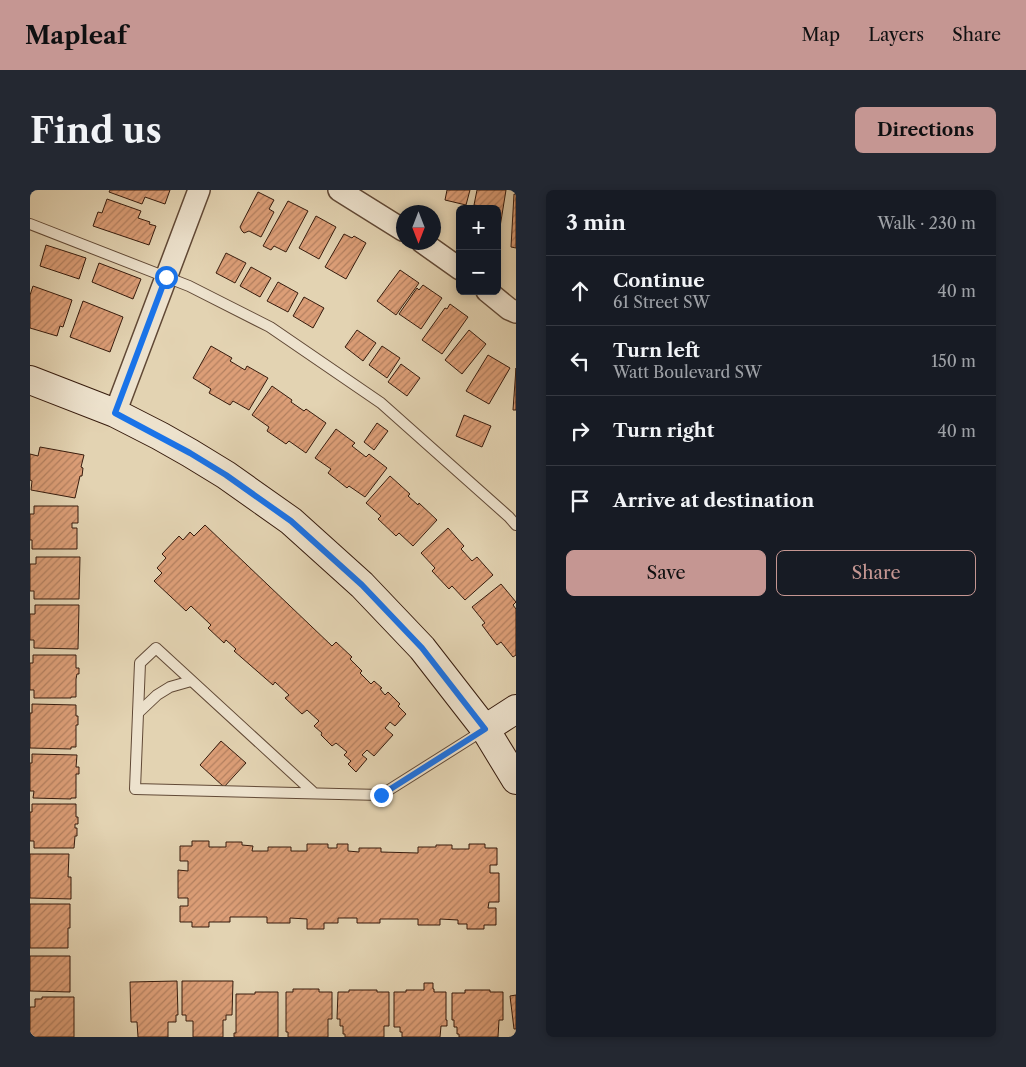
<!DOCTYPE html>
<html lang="en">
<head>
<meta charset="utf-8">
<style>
	:root { --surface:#171b24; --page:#242831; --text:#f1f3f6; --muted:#9ea1a6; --line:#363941; --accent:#c59692 }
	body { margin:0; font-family:"Libre Caslon Text",serif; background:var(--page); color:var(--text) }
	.controls { position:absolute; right:15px; top:15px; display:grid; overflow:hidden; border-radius:8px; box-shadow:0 2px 8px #0003 }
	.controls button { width:45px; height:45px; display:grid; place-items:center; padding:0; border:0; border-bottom:1px solid var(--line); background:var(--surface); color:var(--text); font:25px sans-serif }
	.compass { position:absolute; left:366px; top:15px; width:45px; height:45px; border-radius:50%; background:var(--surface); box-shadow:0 2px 8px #0003; rotate:180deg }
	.stop { position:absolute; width:15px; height:15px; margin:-11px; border:4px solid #1a73e8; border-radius:50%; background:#fff }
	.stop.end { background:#1a73e8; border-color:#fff; box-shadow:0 1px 5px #0008 }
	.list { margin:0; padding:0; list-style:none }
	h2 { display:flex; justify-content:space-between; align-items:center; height:65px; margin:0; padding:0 20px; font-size:21px }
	h2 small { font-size:16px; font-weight:400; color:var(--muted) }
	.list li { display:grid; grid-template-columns:32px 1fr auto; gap:15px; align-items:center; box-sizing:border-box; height:70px; padding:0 20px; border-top:1px solid var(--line) }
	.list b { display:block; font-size:19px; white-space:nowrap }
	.list p { margin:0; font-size:16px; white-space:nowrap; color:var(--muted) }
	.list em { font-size:16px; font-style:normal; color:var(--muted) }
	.actions { display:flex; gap:10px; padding:15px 20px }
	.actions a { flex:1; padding:11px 0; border:1px solid var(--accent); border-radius:8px; text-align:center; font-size:18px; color:var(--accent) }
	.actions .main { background:var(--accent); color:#111 }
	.icon { flex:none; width:28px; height:28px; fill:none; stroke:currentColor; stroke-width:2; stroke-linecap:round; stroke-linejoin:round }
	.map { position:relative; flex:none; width:486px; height:847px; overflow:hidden; border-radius:8px }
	header { display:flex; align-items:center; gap:30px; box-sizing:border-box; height:70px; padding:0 25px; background:var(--accent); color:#111 }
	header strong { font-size:24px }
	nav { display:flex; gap:28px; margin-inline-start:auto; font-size:18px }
	.intro { display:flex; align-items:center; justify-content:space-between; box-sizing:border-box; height:120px; padding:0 30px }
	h1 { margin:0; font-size:35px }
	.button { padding:12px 22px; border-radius:8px; background:var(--accent); color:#111; font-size:18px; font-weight:700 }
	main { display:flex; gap:30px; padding:0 30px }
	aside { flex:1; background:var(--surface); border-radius:8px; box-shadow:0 2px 8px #0003 }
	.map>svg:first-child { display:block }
	.building { fill:url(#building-hatch); stroke:#361b0d }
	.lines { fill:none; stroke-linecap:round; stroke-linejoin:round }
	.lane-casing { stroke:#614936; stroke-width:12 }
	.street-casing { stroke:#614936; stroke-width:24 }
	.secondary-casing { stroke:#361b0d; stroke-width:30 }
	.lane { stroke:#ede2cd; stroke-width:10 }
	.street { stroke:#ede2cd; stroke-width:21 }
	.secondary { stroke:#ede2cd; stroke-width:28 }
	.route { stroke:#1a73e8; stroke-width:6 }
</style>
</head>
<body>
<header>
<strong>Mapleaf</strong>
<nav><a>Map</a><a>Layers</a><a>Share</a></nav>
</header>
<div class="intro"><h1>Find us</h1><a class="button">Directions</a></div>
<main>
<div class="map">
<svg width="486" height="847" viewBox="0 0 486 847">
	<defs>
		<pattern id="building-hatch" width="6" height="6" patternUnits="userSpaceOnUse" patternTransform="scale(1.25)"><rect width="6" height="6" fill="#dc9e77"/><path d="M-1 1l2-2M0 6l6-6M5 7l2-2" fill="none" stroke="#b38060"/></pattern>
	</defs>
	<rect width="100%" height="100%" fill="#e3d3b2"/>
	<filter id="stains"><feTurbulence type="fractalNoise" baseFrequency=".004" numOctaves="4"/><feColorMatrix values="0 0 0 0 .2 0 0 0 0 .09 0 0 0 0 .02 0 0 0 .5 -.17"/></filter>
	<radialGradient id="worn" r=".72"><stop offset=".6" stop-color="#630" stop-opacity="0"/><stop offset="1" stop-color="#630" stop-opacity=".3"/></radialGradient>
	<!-- building -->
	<g class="building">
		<polygon points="80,0 140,0 135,14 115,7 112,14 79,2"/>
		<polygon points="417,0 440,0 436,15 415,10"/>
		<polygon points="447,0 476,0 470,37 467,36 467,19 450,19 450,16 444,15"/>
		<polygon points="228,2 244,10 239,19 244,22 231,47 219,41 214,43 212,41 210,37"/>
		<polygon points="484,4 486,5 486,58 481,57"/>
		<polygon points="77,9 111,21 108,28 120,32 119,34 126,36 119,55 63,36 68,22 72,23"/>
		<polygon points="258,11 278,21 256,62 244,56 241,60 233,56"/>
		<polygon points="286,26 306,37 289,69 269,58"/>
		<polygon points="314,44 322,48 324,46 336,53 316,89 295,77"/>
		<polygon points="16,55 56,68 49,89 10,76"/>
		<polygon points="196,63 216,73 205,93 186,83"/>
		<polygon points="69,73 111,89 103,109 62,92"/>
		<polygon points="221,77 241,88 230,107 210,96"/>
		<polygon points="370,80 389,93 366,125 347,111"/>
		<polygon points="248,92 268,103 258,122 237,111"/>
		<polygon points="393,95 412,108 391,139 369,124 387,98 389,100"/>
		<polygon points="3,96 42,110 33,137 30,136 27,146 0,138 0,105"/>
		<polygon points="274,107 294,118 283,138 263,126"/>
		<polygon points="53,111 93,127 80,162 40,147"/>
		<polygon points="420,114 438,127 412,164 392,150 415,118 417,119"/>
		<polygon points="327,140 346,153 333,171 315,157"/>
		<polygon points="439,140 456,154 432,184 415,170"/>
		<polygon points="181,156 202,168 200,171 215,180 217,176 238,188 219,220 203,211 200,215 179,203 181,199 163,188"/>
		<polygon points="352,156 370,168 357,188 339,175"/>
		<polygon points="458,165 480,178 459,214 436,201"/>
		<polygon points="371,174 390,188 377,206 358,192"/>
		<polygon points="486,178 486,220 483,220"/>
		<polygon points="242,196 262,210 261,212 274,221 276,219 296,233 276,263 259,251 256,254 237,241 239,237 222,225"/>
		<polygon points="434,225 461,236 452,257 426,246"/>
		<polygon points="347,233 358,241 344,260 334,252"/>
		<polygon points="306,239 325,253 322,256 336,267 339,264 357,278 335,307 319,296 317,298 298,283 301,279 285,268"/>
		<polygon points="10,257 54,265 51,277 53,278 52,286 50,286 45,308 1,300 2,291 0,290 0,264 8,266"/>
		<polygon points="360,286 380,304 378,306 388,315 389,313 407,330 383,356 369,343 366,346 348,329 351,326 336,313"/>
		<polygon points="4,316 48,316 48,333 42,333 42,338 47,338 47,359 2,359 2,350 0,350 0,324 4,324"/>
		<polygon points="175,335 302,456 306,452 322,467 320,469 332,481 330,483 341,494 344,491 352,498 350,499 355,505 358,502 370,514 368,516 376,524 365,536 360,532 355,538 363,545 344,566 337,560 332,565 337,569 326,582 318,574 321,571 314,565 317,562 306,553 302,556 291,545 292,543 284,536 289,531 277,520 272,524 255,508 259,505 245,492 243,495 204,461 206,459 196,450 194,453 178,438 181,435 161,416 156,421 124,391 132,383 127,378 136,368 132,364 149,346 153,350 160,342 164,346"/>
		<polygon points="418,338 434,356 431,359 442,371 447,367 463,385 435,410 422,396 419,399 402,381 405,378 391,363"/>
		<polygon points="6,367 50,367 49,409 4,409 4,401 0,401 0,374 6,374"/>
		<polygon points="471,394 486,412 483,415 486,419 486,465 483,467 471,452 467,455 452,435 455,433 442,417"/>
		<polygon points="5,415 49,415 48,459 4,458 4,450 0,450 0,424 5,424"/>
		<polygon points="3,465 46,465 46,478 49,478 49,484 47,484 46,489 46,507 41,507 41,508 4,508 4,500 0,500 0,473 3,473"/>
		<polygon points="2,514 46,515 46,526 48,526 48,535 46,535 46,557 41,557 41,559 0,558 0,523 2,523"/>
		<polygon points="191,551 216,573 194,597 170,575"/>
		<polygon points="2,564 47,565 46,577 49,577 49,584 46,584 46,608 41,608 41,609 3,608 4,601 0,601 0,573 2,573"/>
		<polygon points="2,614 46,614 46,627 48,627 48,634 45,634 45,638 47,638 47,646 45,646 44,658 4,658 4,651 0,651 0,622 2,622"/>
		<polygon points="162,651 179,651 179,657 196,657 196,652 212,652 212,655 223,656 222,661 238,661 238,657 261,657 261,661 277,661 277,654 298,654 298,658 307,658 307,654 318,654 318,661 329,662 329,658 351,658 351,662 388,663 388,657 406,657 406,655 422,655 422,659 439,659 439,654 455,654 455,658 467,658 467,675 460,675 460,683 469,683 469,712 459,712 458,718 466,718 466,735 454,735 454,739 437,739 437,734 428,734 428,730 410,729 410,735 388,735 388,729 350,729 350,733 327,733 327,728 308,728 308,733 294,733 294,739 277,739 277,729 260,728 260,733 237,733 237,727 200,727 200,732 179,732 179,737 162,737 162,732 150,732 150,716 158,716 158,708 148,708 148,680 158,681 158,671 150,671 150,656 162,656"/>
		<polygon points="0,664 39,664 38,687 41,687 41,709 0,708"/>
		<polygon points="0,714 40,714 40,738 38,738 38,758 0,758"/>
		<polygon points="0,766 40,766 40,802 0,801"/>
		<polygon points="147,791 148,825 146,825 146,832 138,832 138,847 108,847 107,832 101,832 100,792"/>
		<polygon points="152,791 203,791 202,825 196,825 196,830 193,830 193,847 163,847 163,831 156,831 156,825 152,825"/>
		<polygon points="394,793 403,793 403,799 404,799 404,802 416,802 416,830 417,830 417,836 411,836 410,847 372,847 372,842 370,842 370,837 364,837 364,802 376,802 376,800 394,800"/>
		<polygon points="263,799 289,799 289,802 302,802 302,829 298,829 298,847 258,847 258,842 256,842 256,802 263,802"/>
		<polygon points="319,800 347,800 347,802 359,802 359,836 354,836 354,847 315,847 315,844 313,844 313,836 310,836 310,829 307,829 308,802 319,802"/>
		<polygon points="435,800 460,800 460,802 473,802 473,830 469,830 468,847 429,847 429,844 427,844 427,837 424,837 424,830 422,830 422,803 435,803"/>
		<polygon points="225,802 248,802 248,847 204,847 204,843 206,843 206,804 225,804"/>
		<polygon points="486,805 486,839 484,839 480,806"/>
		<polygon points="12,807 44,807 44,847 0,847 0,817 5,817 5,809 12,809"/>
	</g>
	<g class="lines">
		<defs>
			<g id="lane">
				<polyline points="0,34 159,96 240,137 351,213 479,327 486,335"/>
				<polyline points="108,523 127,505 140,497 161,491"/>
				<polyline points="284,603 126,458 110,473 105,599 351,605 454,540"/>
			</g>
			<g id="street">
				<polyline points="309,0 373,40"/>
				<polyline points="392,52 430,79"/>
				<polyline points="457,101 479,119 486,122"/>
				<polyline points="85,223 169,0"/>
			</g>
			<g id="secondary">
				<polyline points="0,190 85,223 130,246 160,263 196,285 261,331 332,395 392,458 455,539 486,590"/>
				<polyline points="455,539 486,519"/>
			</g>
		</defs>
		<!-- lane casing -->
		<use href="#lane" class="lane-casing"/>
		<!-- street casing -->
		<use href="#street" class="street-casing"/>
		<!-- secondary casing -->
		<use href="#secondary" class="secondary-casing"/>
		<!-- lane -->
		<use href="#lane" class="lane"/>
		<!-- street -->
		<use href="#street" class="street"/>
		<!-- secondary -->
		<use href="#secondary" class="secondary"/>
	</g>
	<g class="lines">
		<!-- route -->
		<polyline class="route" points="136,87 85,223 160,263 196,285 261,331 332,395 392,458 455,539 351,605"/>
	</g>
	<rect width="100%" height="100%" filter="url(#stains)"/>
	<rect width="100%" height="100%" fill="url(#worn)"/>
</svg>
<div class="controls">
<button>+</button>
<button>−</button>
</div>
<svg class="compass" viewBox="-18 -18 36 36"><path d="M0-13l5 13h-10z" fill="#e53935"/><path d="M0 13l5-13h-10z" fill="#9ea1a6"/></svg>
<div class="stop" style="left:136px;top:87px"></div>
<div class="stop end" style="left:351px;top:605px"></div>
</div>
<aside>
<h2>3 min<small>Walk · 230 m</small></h2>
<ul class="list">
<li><svg class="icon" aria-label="ahead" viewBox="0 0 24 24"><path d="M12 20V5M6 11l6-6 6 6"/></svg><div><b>Continue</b><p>61 Street SW</p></div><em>40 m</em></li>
<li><svg class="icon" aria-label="left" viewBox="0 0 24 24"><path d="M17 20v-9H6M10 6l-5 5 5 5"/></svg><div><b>Turn left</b><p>Watt Boulevard SW</p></div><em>150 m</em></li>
<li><svg class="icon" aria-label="right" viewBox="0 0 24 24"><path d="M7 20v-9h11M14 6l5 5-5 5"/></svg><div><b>Turn right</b></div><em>40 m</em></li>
<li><svg class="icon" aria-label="arrive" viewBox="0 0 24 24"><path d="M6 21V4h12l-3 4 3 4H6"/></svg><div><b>Arrive at destination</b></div></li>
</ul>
<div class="actions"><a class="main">Save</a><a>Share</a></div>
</aside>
</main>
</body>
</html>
